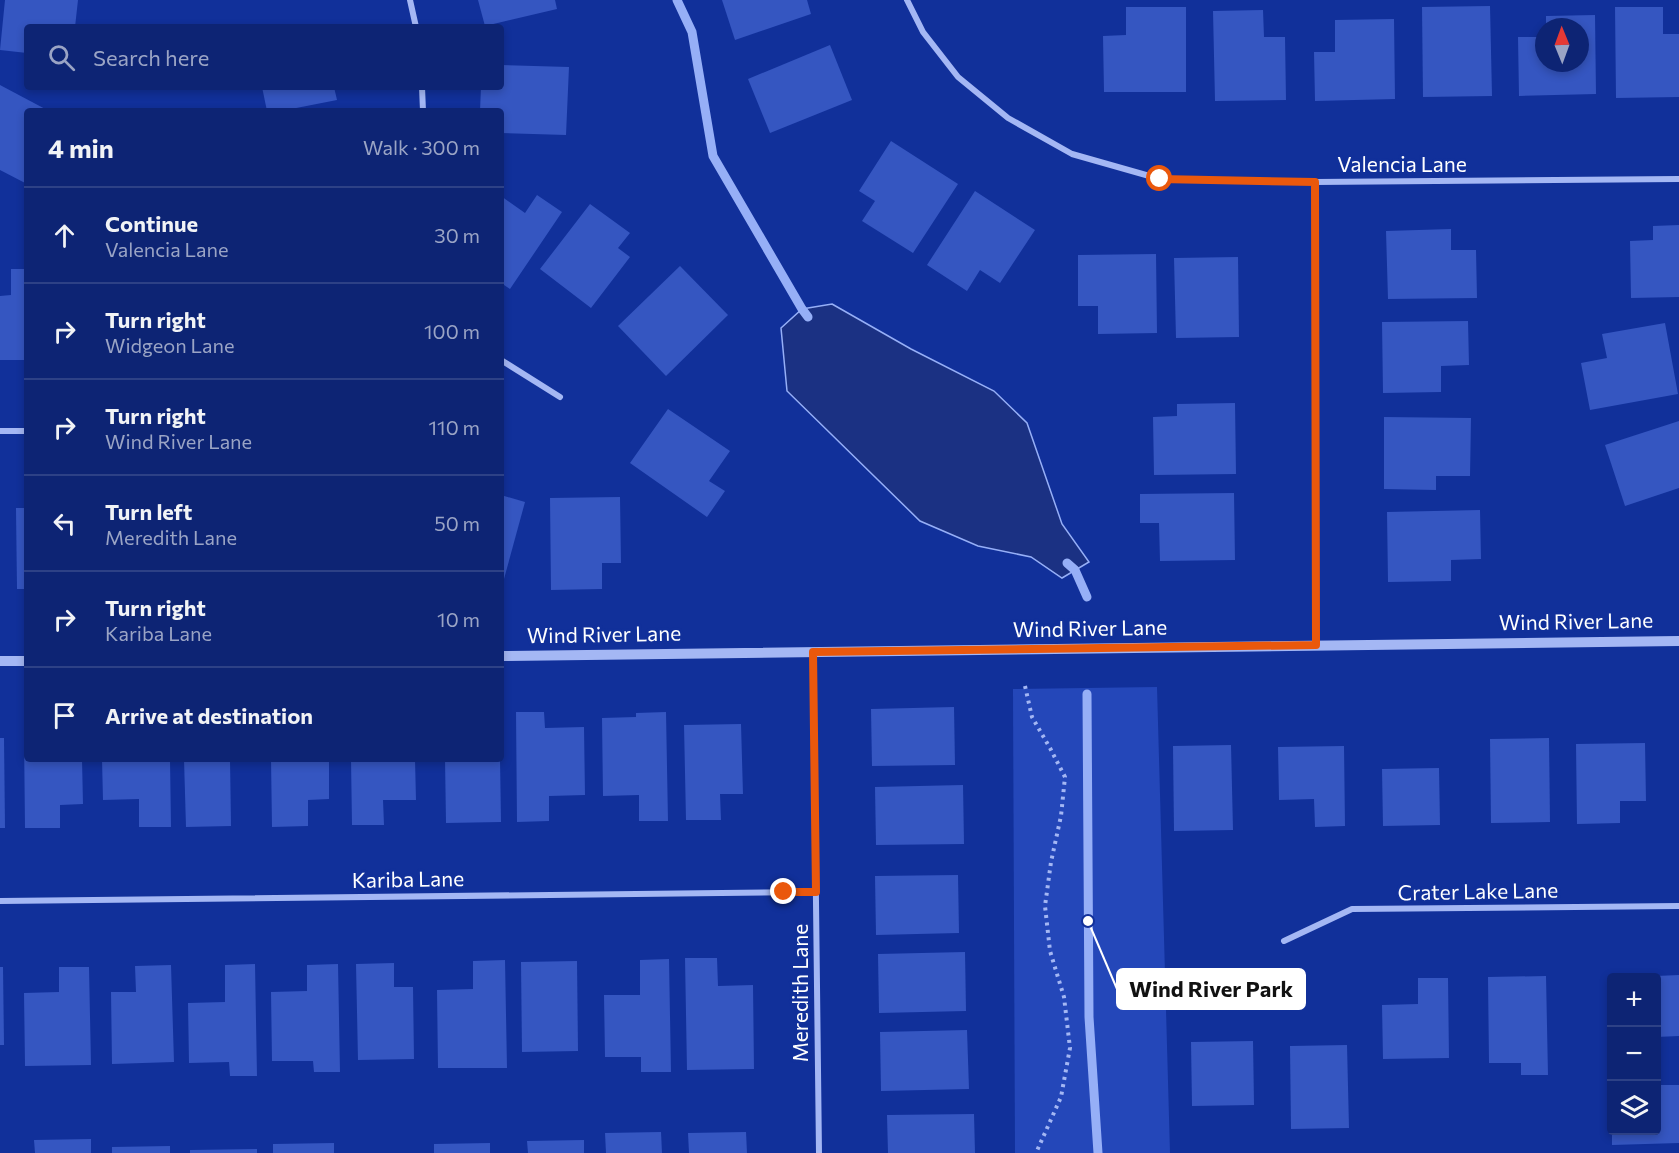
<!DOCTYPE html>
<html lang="en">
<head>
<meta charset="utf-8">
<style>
	:root { --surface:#0d2474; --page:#1b307c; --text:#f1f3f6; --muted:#9aa4c5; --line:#2d4186 }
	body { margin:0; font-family:Commissioner,sans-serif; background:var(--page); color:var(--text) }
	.controls { position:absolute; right:18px; bottom:18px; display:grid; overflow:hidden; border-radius:6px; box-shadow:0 3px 9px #0003 }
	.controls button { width:54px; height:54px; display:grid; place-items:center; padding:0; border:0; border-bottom:2px solid var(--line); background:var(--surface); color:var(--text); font:30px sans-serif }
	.compass { position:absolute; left:1535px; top:18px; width:54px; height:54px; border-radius:50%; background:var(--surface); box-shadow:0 3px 9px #0003; rotate:359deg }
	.stop { position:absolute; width:18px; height:18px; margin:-14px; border:4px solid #ea580c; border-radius:50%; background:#fff }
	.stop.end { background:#ea580c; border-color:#fff; box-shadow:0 2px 6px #0008 }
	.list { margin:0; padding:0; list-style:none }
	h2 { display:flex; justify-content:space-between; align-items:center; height:78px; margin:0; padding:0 24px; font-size:26px }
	h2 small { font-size:20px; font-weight:400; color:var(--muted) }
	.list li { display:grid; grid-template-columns:39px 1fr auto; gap:18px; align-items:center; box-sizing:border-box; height:96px; padding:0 24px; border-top:2px solid var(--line) }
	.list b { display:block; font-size:22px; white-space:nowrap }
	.list p { margin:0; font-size:20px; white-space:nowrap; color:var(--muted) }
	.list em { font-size:20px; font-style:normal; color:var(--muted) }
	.icon { flex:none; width:33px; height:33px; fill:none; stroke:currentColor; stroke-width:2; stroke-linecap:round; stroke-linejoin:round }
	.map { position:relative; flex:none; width:1679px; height:1153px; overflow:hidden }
	.search { position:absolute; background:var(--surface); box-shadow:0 3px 9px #0003; left:24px; top:24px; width:480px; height:66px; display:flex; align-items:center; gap:15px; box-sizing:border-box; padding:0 21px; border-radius:6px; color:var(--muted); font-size:22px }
	.panel { position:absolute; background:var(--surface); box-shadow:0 3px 9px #0003; left:24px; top:108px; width:480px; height:654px; border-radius:6px }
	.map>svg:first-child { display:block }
	.green { fill:#2447b9 }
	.water { fill:#1b3183; stroke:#96aff7; stroke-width:1.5 }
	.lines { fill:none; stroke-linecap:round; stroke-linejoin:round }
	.stream { stroke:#96aff7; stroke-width:9 }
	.building { fill:#3556c1 }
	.path { stroke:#a4b7f4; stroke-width:4; stroke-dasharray:3 4.5; stroke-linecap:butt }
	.minor { stroke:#a4b7f4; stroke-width:6 }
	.tertiary { stroke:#a4b7f4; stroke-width:10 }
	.route { stroke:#ea580c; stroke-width:8 }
	.labels { text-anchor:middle; stroke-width:6; stroke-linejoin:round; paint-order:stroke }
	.street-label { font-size:21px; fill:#fff; stroke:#11309a }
	.leader { fill:none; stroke:#fff; stroke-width:2 }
	.callout-dot { fill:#fff; stroke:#11309a; stroke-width:2 }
	.callout { fill:#fff; stroke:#fff; stroke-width:2 }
	.callout-label { font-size:22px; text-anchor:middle; font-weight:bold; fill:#111 }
</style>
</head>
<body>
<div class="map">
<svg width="1679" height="1153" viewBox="0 0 1679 1153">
	<rect width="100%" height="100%" fill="#11309a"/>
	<!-- green -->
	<polygon class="green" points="1157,687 1170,1153 1015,1153 1013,689"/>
	<!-- water -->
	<polygon class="water" points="832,304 911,349 994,391 1027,423 1062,524 1089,562 1062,578 1031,557 978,546 920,521 787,391 781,328 802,309"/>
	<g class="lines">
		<!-- stream -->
		<g class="stream">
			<polyline points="677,0 692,32 713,156 802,309 808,317"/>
			<polyline points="1067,563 1075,570 1087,597"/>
			<polyline points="1087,694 1089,1017 1098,1153"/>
		</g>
	</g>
	<!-- building -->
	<g class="building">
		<polygon points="5,0 78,0 75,27 27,27 27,53 0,50"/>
		<polygon points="478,0 555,0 557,9 485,26"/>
		<polygon points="722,0 807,0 811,14 735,40"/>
		<polygon points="1490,6 1492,96 1423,97 1422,7"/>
		<polygon points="1126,7 1186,7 1186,92 1104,92 1103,36 1126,35"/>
		<polygon points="1615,7 1663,7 1663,34 1679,34 1679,97 1616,98"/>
		<polygon points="1263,10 1264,37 1285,37 1286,100 1215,101 1213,11"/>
		<polygon points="1595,15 1596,94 1519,96 1518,37 1544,37 1544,63 1580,63 1580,27 1546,27 1546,16"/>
		<polygon points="1394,19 1395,99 1315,101 1314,52 1335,52 1335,20"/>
		<polygon points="830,45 852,100 770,133 748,79"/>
		<polygon points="501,65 569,67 566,135 501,133 501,111 480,111 481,87 501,87"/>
		<polygon points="0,85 49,111 27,111 27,184 0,170"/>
		<polygon points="262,87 334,87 337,100 281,111 267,111"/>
		<polygon points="891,141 958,184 913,253 862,221 875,201 859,191"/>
		<polygon points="975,191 1035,230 1000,283 980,270 967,291 927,265"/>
		<polygon points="537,195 562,212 510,289 501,283 501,196 525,213"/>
		<polygon points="590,204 630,233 618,248 630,257 591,308 540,269"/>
		<polygon points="1679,225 1679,297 1631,298 1630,241 1653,240 1653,226"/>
		<polygon points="1451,229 1451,250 1476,250 1477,298 1388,299 1386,231"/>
		<polygon points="1156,254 1157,333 1098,334 1098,306 1078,306 1078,255"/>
		<polygon points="1238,257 1239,337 1176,338 1174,258"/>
		<polygon points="680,266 728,315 666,376 618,326"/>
		<polygon points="11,269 27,269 27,360 0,360 0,296 11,295"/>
		<polygon points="1468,321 1469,365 1441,366 1441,392 1383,393 1382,322"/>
		<polygon points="1665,323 1678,394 1590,410 1581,363 1607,358 1602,334"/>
		<polygon points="1235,403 1236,474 1154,475 1153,417 1177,416 1177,404"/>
		<polygon points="668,409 730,451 709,481 725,491 707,517 630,463"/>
		<polygon points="1384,417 1471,418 1470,476 1436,476 1436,490 1384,489"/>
		<polygon points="1679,421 1679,488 1625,506 1605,445"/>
		<polygon points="1234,493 1235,560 1160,561 1159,523 1140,523 1140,494"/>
		<polygon points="501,495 525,502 504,579 501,578"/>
		<polygon points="620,497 621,563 602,563 602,589 551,590 550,498"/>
		<polygon points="16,508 27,508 27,589 17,589"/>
		<polygon points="1480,510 1481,559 1451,560 1451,581 1388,582 1387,512"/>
		<polygon points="954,707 955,765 872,766 871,709"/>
		<polygon points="516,712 544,712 545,728 584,727 585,795 549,796 549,821 517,822"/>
		<polygon points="666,712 668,821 639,821 639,795 603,796 602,718 636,717 636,713"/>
		<polygon points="741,724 743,794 720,794 721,820 686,820 684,725"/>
		<polygon points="24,735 27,735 27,759 82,759 83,804 60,805 60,828 25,828"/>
		<polygon points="0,738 4,738 5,828 0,828"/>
		<polygon points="1549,738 1550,822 1491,823 1490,739"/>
		<polygon points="1645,743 1646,801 1620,801 1620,823 1577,824 1576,744"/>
		<polygon points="1231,745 1233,830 1174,831 1173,746"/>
		<polygon points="1344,746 1345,826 1315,827 1314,799 1279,800 1278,747"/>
		<polygon points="102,759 170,759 171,827 139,827 139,799 103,800"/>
		<polygon points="184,759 230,759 231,826 186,827"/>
		<polygon points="271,759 329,759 329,799 308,800 308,826 272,827"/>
		<polygon points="351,759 415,759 416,800 383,800 384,825 352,825"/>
		<polygon points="445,759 500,759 501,822 446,823"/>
		<polygon points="1439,768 1440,825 1383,826 1382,769"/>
		<polygon points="963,785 964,844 876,845 875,787"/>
		<polygon points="958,875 959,933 876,935 875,876"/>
		<polygon points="965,952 966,1011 879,1013 878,954"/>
		<polygon points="685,958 717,958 718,986 753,985 754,1069 687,1070"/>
		<polygon points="669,959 671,1072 641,1072 641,1057 605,1057 604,995 640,995 640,960"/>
		<polygon points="505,960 507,1068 438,1068 437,990 473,989 473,961"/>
		<polygon points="577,961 578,1051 522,1052 521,962"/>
		<polygon points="394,963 394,987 413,987 414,1059 358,1060 356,964"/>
		<polygon points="255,964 257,1076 230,1076 229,1062 189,1063 188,1003 225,1002 225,965"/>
		<polygon points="338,964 340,1072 314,1072 313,1061 272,1061 271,992 307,991 307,965"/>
		<polygon points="171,965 174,1062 112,1064 111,992 136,992 135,966"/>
		<polygon points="0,967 3,967 4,1045 0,1045"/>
		<polygon points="59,967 89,967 91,1065 25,1066 24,993 59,992"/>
		<polygon points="1679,975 1679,1036 1656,1037 1656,976"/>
		<polygon points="1546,976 1548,1075 1521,1075 1521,1063 1489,1063 1488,977"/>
		<polygon points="1418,978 1448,978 1449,1058 1383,1059 1382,1005 1418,1004"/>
		<polygon points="967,1030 969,1089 881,1091 880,1032"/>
		<polygon points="1253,1041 1254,1105 1192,1106 1191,1042"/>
		<polygon points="1347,1045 1349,1128 1291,1129 1290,1046"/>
		<polygon points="1656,1085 1679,1085 1679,1143 1612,1145 1612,1130 1656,1130"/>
		<polygon points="974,1114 975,1153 888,1153 887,1115"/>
		<polygon points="661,1132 662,1153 606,1153 605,1133"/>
		<polygon points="746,1132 747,1153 689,1153 688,1133"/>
		<polygon points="91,1139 91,1153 35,1153 34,1140"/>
		<polygon points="584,1140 584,1153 528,1153 527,1141"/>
		<polygon points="334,1143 334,1153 273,1153 273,1144"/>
		<polygon points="490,1143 490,1153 434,1153 434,1144"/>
		<polygon points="170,1146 170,1153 112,1153 112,1147"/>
		<polygon points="257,1149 257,1153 190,1153 190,1150"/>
	</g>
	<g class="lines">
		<!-- path -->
		<polyline class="path" points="1025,686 1032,717 1050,748 1065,777 1061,816 1051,862 1045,906 1050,951 1064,997 1070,1048 1061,1097 1036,1153"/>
		<!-- minor -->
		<g class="minor">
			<polyline points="410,0 416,27"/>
			<polyline points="907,0 923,32 958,77 1008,118 1072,154 1160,179 1315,182 1679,179"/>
			<polyline points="422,87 423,111"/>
			<polyline points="1315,182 1316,645"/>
			<polyline points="501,360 560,397"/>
			<polyline points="0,431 27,431"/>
			<polyline points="813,652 819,1153"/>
			<polyline points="0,901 816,892"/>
			<polyline points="1284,941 1352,909 1679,906"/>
		</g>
		<!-- tertiary -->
		<g class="tertiary">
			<polyline points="501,656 1679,641"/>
			<polyline points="0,661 27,661"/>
		</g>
	</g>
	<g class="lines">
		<!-- route -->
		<polyline class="route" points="784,892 816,892 813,652 1316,645 1315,182 1160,179"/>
	</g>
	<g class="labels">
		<!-- street labels -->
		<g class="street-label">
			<text x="1402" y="172">Valencia Lane</text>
			<text transform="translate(1576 622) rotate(-1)" y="7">Wind River Lane</text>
			<text transform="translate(1090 629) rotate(-1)" y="7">Wind River Lane</text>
			<text transform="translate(604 635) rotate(-1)" y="7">Wind River Lane</text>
			<text transform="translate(408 880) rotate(-1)" y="7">Kariba Lane</text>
			<text transform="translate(1478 892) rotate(-1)" y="7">Crater Lake Lane</text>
			<text transform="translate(801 993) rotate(-90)" y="7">Meredith Lane</text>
		</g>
	</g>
	<!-- callouts -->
	<path class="leader" d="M1088 921L1117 989"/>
	<circle class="callout-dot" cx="1088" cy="921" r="6"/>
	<rect class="callout" x="1117" y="969" width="188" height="40" rx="6"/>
	<g class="callout-label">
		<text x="1211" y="997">Wind River Park</text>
	</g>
</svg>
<div class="controls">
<button>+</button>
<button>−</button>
<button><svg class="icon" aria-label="layers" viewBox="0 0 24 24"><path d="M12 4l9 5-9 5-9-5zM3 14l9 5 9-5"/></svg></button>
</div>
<svg class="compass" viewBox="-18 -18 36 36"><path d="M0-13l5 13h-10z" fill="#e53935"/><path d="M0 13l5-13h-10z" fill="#9aa4c5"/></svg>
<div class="stop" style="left:1160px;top:179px"></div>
<div class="stop end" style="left:784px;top:892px"></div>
<div class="search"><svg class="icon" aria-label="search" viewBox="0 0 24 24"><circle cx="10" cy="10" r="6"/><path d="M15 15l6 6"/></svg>Search here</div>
<section class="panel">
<h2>4 min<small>Walk · 300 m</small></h2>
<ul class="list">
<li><svg class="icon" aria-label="ahead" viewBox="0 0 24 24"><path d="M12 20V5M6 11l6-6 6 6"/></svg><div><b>Continue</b><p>Valencia Lane</p></div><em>30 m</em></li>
<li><svg class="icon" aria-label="right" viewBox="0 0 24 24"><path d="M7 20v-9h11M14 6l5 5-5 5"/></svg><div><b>Turn right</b><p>Widgeon Lane</p></div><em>100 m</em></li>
<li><svg class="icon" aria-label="right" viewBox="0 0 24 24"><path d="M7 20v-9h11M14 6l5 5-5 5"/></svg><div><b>Turn right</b><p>Wind River Lane</p></div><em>110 m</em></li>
<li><svg class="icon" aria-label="left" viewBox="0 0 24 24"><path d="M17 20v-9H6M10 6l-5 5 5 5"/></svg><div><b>Turn left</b><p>Meredith Lane</p></div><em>50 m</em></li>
<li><svg class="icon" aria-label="right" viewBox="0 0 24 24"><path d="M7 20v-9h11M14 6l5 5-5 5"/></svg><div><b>Turn right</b><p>Kariba Lane</p></div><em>10 m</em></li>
<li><svg class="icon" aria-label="arrive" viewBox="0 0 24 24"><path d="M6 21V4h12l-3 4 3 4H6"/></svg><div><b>Arrive at destination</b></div></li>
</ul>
</section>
</div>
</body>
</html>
